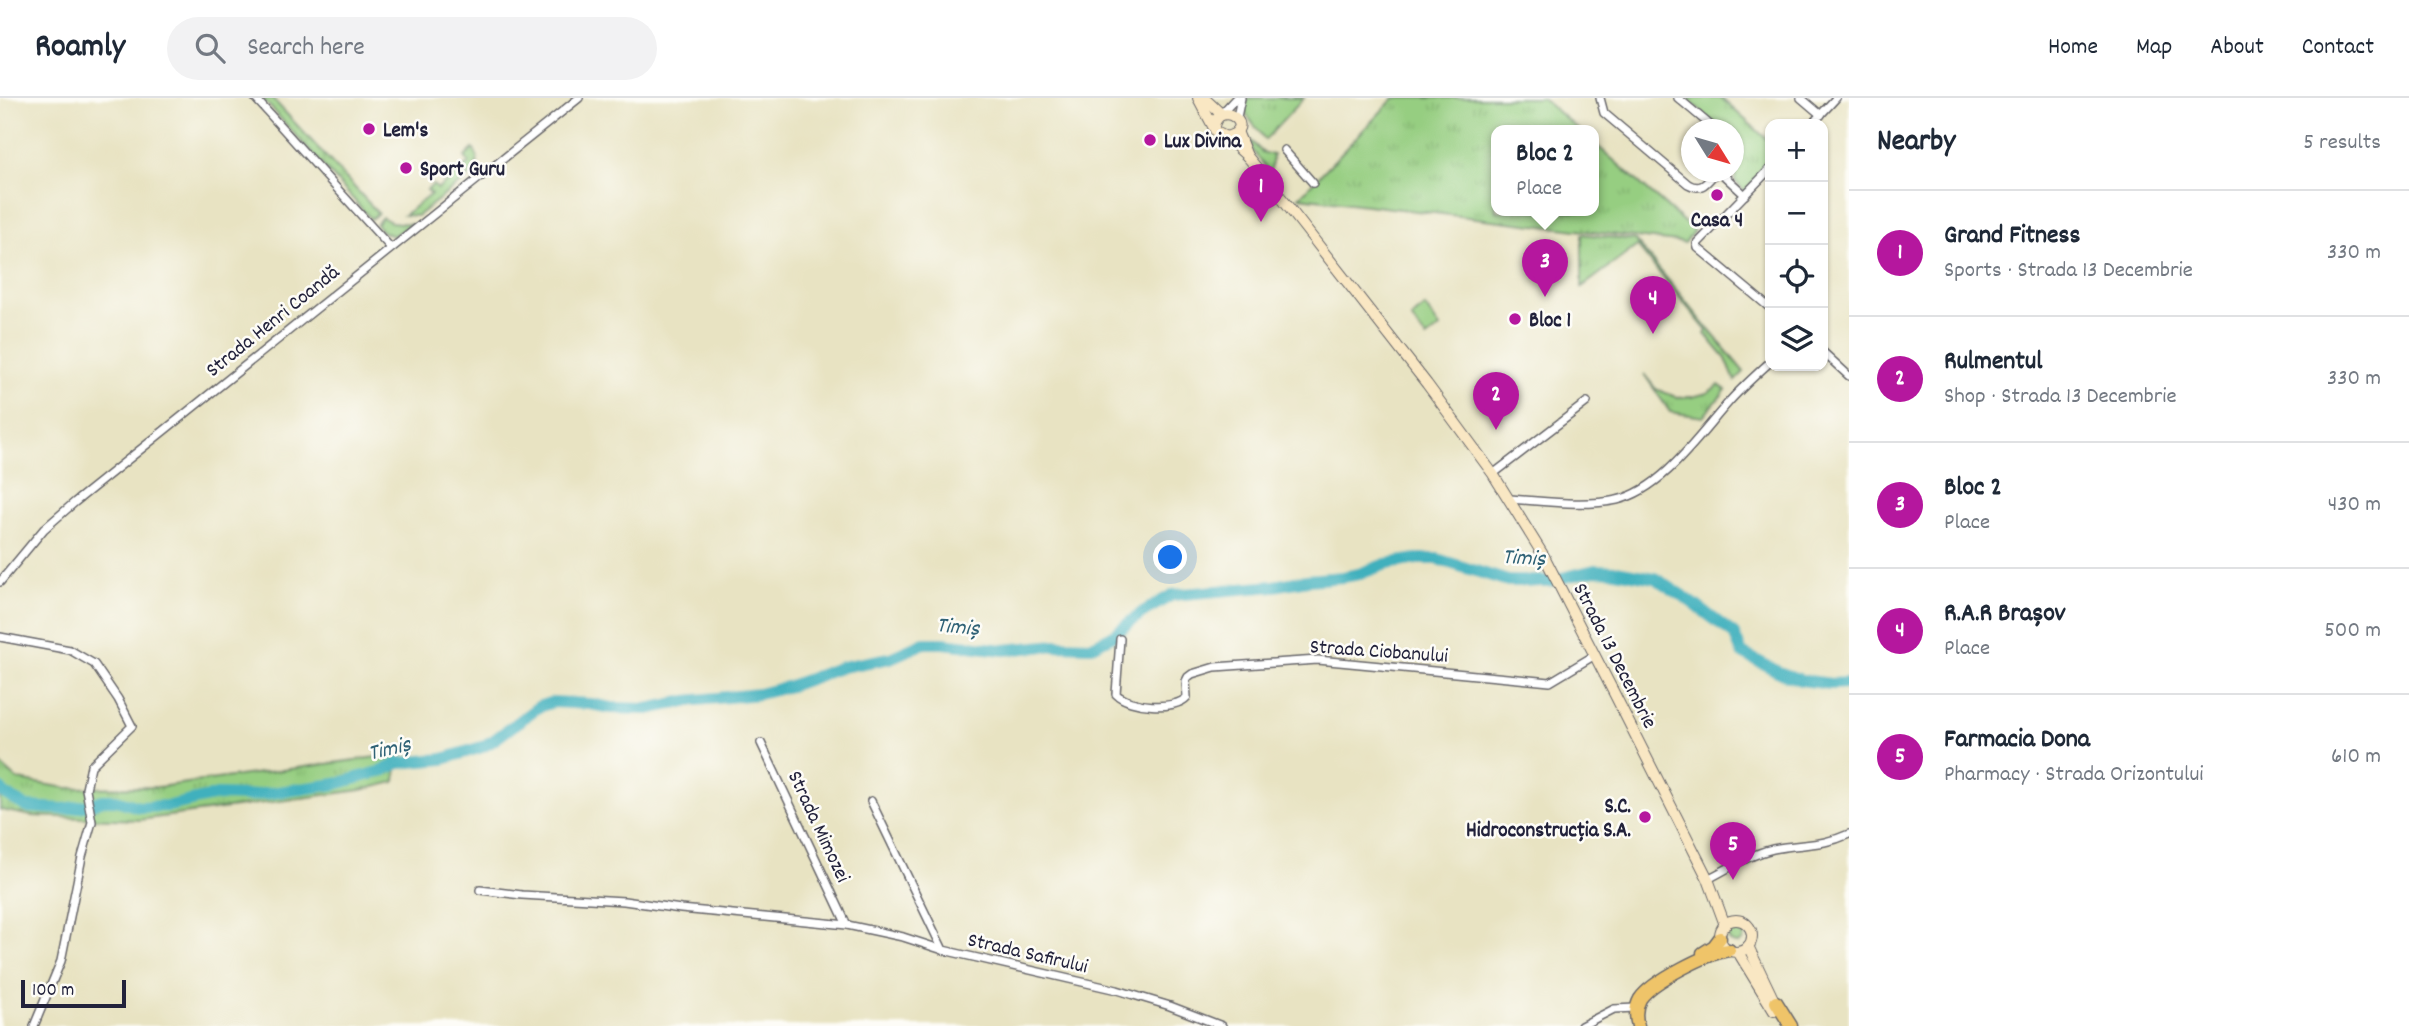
<!DOCTYPE html>
<html lang="en">
<head>
<meta charset="utf-8">
<style>
	:root { --surface:#fff; --page:#f2f2f3; --text:#1f2937; --muted:#747a83; --line:#e0e1e3; --accent:#b5179e }
	body { margin:0; font-family:Dekko,sans-serif; background:var(--page); color:var(--text) }
	.controls { position:absolute; right:21px; top:21px; display:grid; overflow:hidden; border-radius:14px; box-shadow:0 2px 5px #0004 }
	.controls button { width:63px; height:63px; display:grid; place-items:center; padding:0; border:0; border-bottom:2px solid var(--line); background:var(--surface); color:var(--text); font:35px sans-serif }
	.compass { position:absolute; left:1681px; top:21px; width:63px; height:63px; border-radius:50%; background:var(--surface); box-shadow:0 2px 5px #0004; rotate:127deg }
	.scale { position:absolute; left:21px; bottom:18px; width:105px; box-sizing:border-box; padding-left:7px; border:4px solid #22223b; border-top:0; font-size:19px; line-height:24px; white-space:nowrap; color:#22223b; -webkit-text-stroke:5px #fdfcf7; paint-order:stroke }
	.you { position:absolute; left:1171px; top:460px; width:24px; height:24px; margin:-18px; border:5px solid #fff; border-radius:50%; background:#1a73e8; box-shadow:0 0 0 10px #1a73e833 }
	.badge { display:grid; place-items:center; width:46px; height:46px; border-radius:50%; background:var(--accent); color:#fff; font-size:23px; font-weight:700 }
	.pin { position:absolute; translate:-50% -58px; filter:drop-shadow(0 2px 4px #0008) }
	.pin::after { content:''; position:absolute; top:37px; width:24px; height:21px; background:inherit; clip-path:polygon(0 0,100% 0,50% 100%) }
	.popup { position:absolute; left:1491px; top:27px; width:108px; height:91px; box-sizing:border-box; display:grid; place-content:center; border-radius:14px; background:var(--surface); filter:drop-shadow(0 2px 5px #0005); font-size:23px; white-space:nowrap; color:var(--muted) }
	.popup b { font-size:26px; color:var(--text) }
	.popup::after { content:''; position:absolute; left:50%; top:100%; margin-left:-14px; border:14px solid transparent; border-top-color:var(--surface) }
	.list { margin:0; padding:0; list-style:none }
	h2 { display:flex; justify-content:space-between; align-items:center; height:91px; margin:0; padding:0 28px; font-size:30px }
	h2 small { font-size:23px; font-weight:400; color:var(--muted) }
	.list li { display:grid; grid-template-columns:46px 1fr auto; gap:21px; align-items:center; box-sizing:border-box; height:126px; padding:0 28px; border-top:2px solid var(--line) }
	.list b { display:block; font-size:26px; white-space:nowrap }
	.list p { margin:0; font-size:23px; white-space:nowrap; color:var(--muted) }
	.list em { font-size:23px; font-style:normal; color:var(--muted) }
	.icon { flex:none; width:38px; height:38px; fill:none; stroke:currentColor; stroke-width:2; stroke-linecap:round; stroke-linejoin:round }
	.map { position:relative; flex:none; width:1849px; height:928px; overflow:hidden }
	header { display:flex; align-items:center; gap:42px; box-sizing:border-box; height:98px; padding:0 35px; background:var(--surface); border-bottom:2px solid var(--line) }
	header strong { font-size:33px }
	nav { display:flex; gap:38px; margin-inline-start:auto; font-size:24px }
	.search { width:490px; height:63px; background:var(--page); display:flex; align-items:center; gap:18px; box-sizing:border-box; padding:0 24px; border-radius:38px; color:var(--muted); font-size:26px }
	main { display:flex }
	aside { flex:1; background:var(--surface) }
	.map>svg:first-child { display:block }
	.grass { fill:url(#grass-tufts); stroke:#5c785e; stroke-width:2 }
	.lines { fill:none; stroke-linecap:round; stroke-linejoin:round }
	.river { stroke:#41b0bd; stroke-width:12 }
	.street-casing { stroke:#67666a; stroke-width:10 }
	.secondary-casing { stroke:#67666a; stroke-width:12 }
	.highway-casing { stroke:#67666a; stroke-width:15 }
	.street { stroke:#fff; stroke-width:7 }
	.secondary { stroke:#f9e7c3; stroke-width:10 }
	.highway { stroke:#efc469; stroke-width:12 }
	.poi-dot { fill:#b5179e; stroke:#fdfcf7; stroke-width:2.5 }
	.labels { text-anchor:middle; stroke-width:5; stroke-linejoin:round; paint-order:stroke }
	.poi-label { font-size:21px; font-weight:bold; fill:#22223b; stroke:#fdfcf7; text-anchor:start }
	.street-label { font-size:21px; fill:#22223b; stroke:#fdfcf7 }
	.water-label { font-size:23px; font-style:italic; fill:#306276; stroke:#fdfcf7 }
</style>
</head>
<body>
<header>
<strong>Roamly</strong>
<div class="search"><svg class="icon" aria-label="search" viewBox="0 0 24 24"><circle cx="10" cy="10" r="6"/><path d="M15 15l6 6"/></svg>Search here</div>
<nav><a>Home</a><a>Map</a><a>About</a><a>Contact</a></nav>
</header>
<main>
<div class="map">
<svg width="1849" height="928" viewBox="0 0 1849 928">
	<defs>
		<pattern id="grass-tufts" width="24" height="20" patternUnits="userSpaceOnUse" patternTransform="scale(1.75)"><rect width="24" height="20" fill="#96ce81"/><path d="M3 7l-1-3M5 7V3M7 7l1-3M15 17l-1-3M17 17v-4M19 17l1-3" fill="none" stroke="#81b170"/></pattern>
	</defs>
	<rect width="100%" height="100%" fill="#fdfcf7"/>
	<filter id="ink" filterUnits="userSpaceOnUse"><feTurbulence type="fractalNoise" baseFrequency=".0143" numOctaves="2"/><feDisplacementMap in="SourceGraphic" scale="14" xChannelSelector="R" yChannelSelector="G"/><feConvolveMatrix kernelMatrix="1 2 1 2 8 2 1 2 1" color-interpolation-filters="sRGB"/></filter>
	<filter id="wash" filterUnits="userSpaceOnUse"><feTurbulence type="fractalNoise" baseFrequency=".00686" numOctaves="4" result="noise"/><feDisplacementMap in="SourceGraphic" scale="28" xChannelSelector="R" yChannelSelector="G"/><feGaussianBlur stdDeviation="1.57" result="paint"/><feColorMatrix in="noise" values="0 0 0 0 0 0 0 0 0 0 0 0 0 0 0 0 0 1.4 0 .05"/><feComposite in="paint" operator="in"/></filter>
	<g filter="url(#wash)">
		<rect width="100%" height="100%" fill="#e8e3c2"/>
		<!-- grass -->
		<g class="grass">
			<polygon points="262,0 272,0 378,115 371,121"/>
			<polygon points="1248,0 1304,0 1265,42 1243,12"/>
			<polygon points="1394,0 1542,0 1580,33 1496,33 1496,113 1594,113 1594,45 1694,133 1685,145 1299,99"/>
			<path d="M1690 0H1721L1770 44V66L1745 94 1735 83C1735 65 1734 49 1734 32L1720 31 1689 2Z"/>
			<polygon points="1248,40 1262,54 1273,57 1271,72 1269,73 1253,53"/>
			<path d="M473 51C481 60 477 69 471 77L417 118 404 117 431 96 427 92 433 87 438 91 469 65 465 59Z"/>
			<polygon points="382,119 391,124 411,126 392,138 382,133 376,126"/>
			<polygon points="1582,136 1635,142 1744,274 1735,283 1726,261 1705,236 1707,233 1637,148 1582,189"/>
			<polygon points="1425,209 1440,230 1426,240 1411,220"/>
			<polygon points="1644,276 1656,291 1676,299 1692,299 1707,295 1719,287 1726,292 1703,319 1670,314"/>
			<polygon points="399,656 395,684 361,692 139,722 32,718 0,712 0,666 18,682 67,690 158,689"/>
			<circle cx="1736" cy="838" r="8"/>
		</g>
		<g class="lines">
			<!-- river -->
			<polyline class="river" points="0,690 5,696 27,709 64,711 89,707 103,702 116,702 139,709 169,708 217,697 249,698 336,686 382,673 399,665 443,661 482,649 494,642 538,609 553,604 590,606 612,610 647,611 686,603 759,596 790,588 842,569 890,560 924,545 943,545 1004,552 1057,547 1092,548 1112,538 1143,514 1172,497 1274,488 1307,482 1343,479 1359,476 1386,466 1417,461 1437,461 1508,483 1549,483 1595,472 1616,473 1655,480 1686,500 1734,536 1742,555 1781,575 1801,582 1831,586 1849,585"/>
		</g>
	</g>
	<g filter="url(#ink)">
		<g class="lines">
			<defs>
				<g id="street">
					<polyline points="255,0 390,149"/>
					<path d="M1600 0 1604 15 1688 86C1702 94 1707 84 1716 74"/>
					<polyline points="1678,0 1716,32"/>
					<polyline points="1801,0 1821,17"/>
					<polyline points="1223,14 1236,0"/>
					<polyline points="1237,19 1241,0"/>
					<polyline points="1812,26 1836,0"/>
					<polyline points="1284,52 1313,85"/>
					<polyline points="1770,71 1697,146 1698,150 1770,210"/>
					<polyline points="1720,74 1745,97"/>
					<polyline points="1823,254 1849,278"/>
					<polyline points="1493,376 1587,304"/>
					<path d="M1509 401C1544 403 1582 409 1617 402 1662 392 1698 339 1728 305 1741 290 1756 277 1770 264"/>
					<polyline points="0,484 44,431 75,404 579,0"/>
					<polyline points="0,539 70,552 94,566 118,601 132,628 91,668 86,691 92,724 82,759 61,863 34,928"/>
					<path d="M1120 541 1116 596C1129 609 1175 613 1187 599L1186 583 1188 579 1192 576 1215 569 1318 562 1550 584 1595 557"/>
					<polyline points="761,645 847,827"/>
					<polyline points="871,703 943,852 1117,892 1170,908 1222,928"/>
					<path d="M1708 781C1729 770 1751 756 1773 751 1802 745 1821 749 1849 736"/>
					<polyline points="480,792 522,797 624,803 681,811 847,827 903,839 943,852"/>
					<polyline points="1581,928 1614,911 1636,910"/>
				</g>
				<g id="secondary">
					<polyline points="1198,0 1216,34 1226,39 1247,58 1283,102 1427,286 1493,376 1545,460 1615,597 1708,781 1725,827"/>
					<polyline points="1204,0 1220,15"/>
					<path d="M1214 28C1220 0 1260 30 1226 39"/>
					<polyline points="1237,33 1247,58"/>
					<circle cx="1736" cy="838" r="16"/>
					<polyline points="1748,848 1778,911"/>
					<polyline points="1738,854 1774,913"/>
				</g>
				<g id="highway">
					<polyline points="1703,855 1714,848 1720,840"/>
					<polyline points="1776,904 1791,928"/>
					<path d="M1638 928C1635 918 1635 910 1640 901 1652 883 1708 855 1729 852"/>
				</g>
			</defs>
			<!-- street casing -->
			<use href="#street" class="street-casing"/>
			<!-- secondary casing -->
			<use href="#secondary" class="secondary-casing"/>
			<!-- highway casing -->
			<use href="#highway" class="highway-casing"/>
			<!-- street -->
			<use href="#street" class="street"/>
			<!-- secondary -->
			<use href="#secondary" class="secondary"/>
			<!-- highway -->
			<use href="#highway" class="highway"/>
		</g>
	</g>
	<!-- markers -->
	<g class="poi-dot">
		<circle cx="369" cy="31" r="7"/>
		<circle cx="1150" cy="42" r="7"/>
		<circle cx="406" cy="70" r="7"/>
		<circle cx="1717" cy="97" r="7"/>
		<circle cx="1515" cy="221" r="7"/>
		<circle cx="1645" cy="719" r="7"/>
	</g>
	<g class="labels">
		<!-- poi labels -->
		<g class="poi-label">
			<text x="383" y="38">Lem's</text>
			<text x="1164" y="49">Lux Divina</text>
			<text x="420" y="77">Sport Guru</text>
			<text x="1717" y="128" text-anchor="middle">Casa 4</text>
			<text x="1529" y="228">Bloc 1</text>
			<text x="1631" y="714" text-anchor="end">S.C.<tspan x="1631" dy="24">Hidroconstrucția S.A.</tspan></text>
		</g>
		<!-- street labels -->
		<g class="street-label">
			<text transform="translate(272 222) rotate(-39)" y="7">Strada Henri Coandă</text>
			<text transform="translate(1379 552) rotate(4)" y="7">Strada Ciobanului</text>
			<text transform="translate(1616 557) rotate(63)" y="7">Strada 13 Decembrie</text>
			<text transform="translate(820 728) rotate(65)" y="7">Strada Mimozei</text>
			<text transform="translate(1028 854) rotate(13)" y="7">Strada Safirului</text>
		</g>
		<!-- water labels -->
		<g class="water-label">
			<text transform="translate(1524 458) rotate(3)" y="8">Timiș</text>
			<text transform="translate(958 527) rotate(5)" y="8">Timiș</text>
			<text transform="translate(389 649) rotate(-13)" y="8">Timiș</text>
		</g>
	</g>
</svg>
<div class="controls">
<button>+</button>
<button>−</button>
<button><svg class="icon" aria-label="locate" viewBox="0 0 24 24"><circle cx="12" cy="12" r="6"/><path d="M12 2v4M12 18v4M2 12h4M18 12h4"/></svg></button>
<button><svg class="icon" aria-label="layers" viewBox="0 0 24 24"><path d="M12 4l9 5-9 5-9-5zM3 14l9 5 9-5"/></svg></button>
</div>
<svg class="compass" viewBox="-18 -18 36 36"><path d="M0-13l5 13h-10z" fill="#e53935"/><path d="M0 13l5-13h-10z" fill="#747a83"/></svg>
<div class="scale">100 m</div>
<div class="you"></div>
<div class="pin badge" style="left:1261px;top:124px">1</div>
<div class="pin badge" style="left:1496px;top:332px">2</div>
<div class="pin badge" style="left:1545px;top:199px">3</div>
<div class="popup"><b>Bloc 2</b>Place</div>
<div class="pin badge" style="left:1653px;top:236px">4</div>
<div class="pin badge" style="left:1733px;top:782px">5</div>
</div>
<aside>
<h2>Nearby<small>5 results</small></h2>
<ul class="list">
<li><span class="badge">1</span><div><b>Grand Fitness</b><p>Sports · Strada 13 Decembrie</p></div><em>330 m</em></li>
<li><span class="badge">2</span><div><b>Rulmentul</b><p>Shop · Strada 13 Decembrie</p></div><em>330 m</em></li>
<li><span class="badge">3</span><div><b>Bloc 2</b><p>Place</p></div><em>430 m</em></li>
<li><span class="badge">4</span><div><b>R.A.R Brașov</b><p>Place</p></div><em>500 m</em></li>
<li><span class="badge">5</span><div><b>Farmacia Dona</b><p>Pharmacy · Strada Orizontului</p></div><em>610 m</em></li>
</ul>
</aside>
</main>
</body>
</html>
